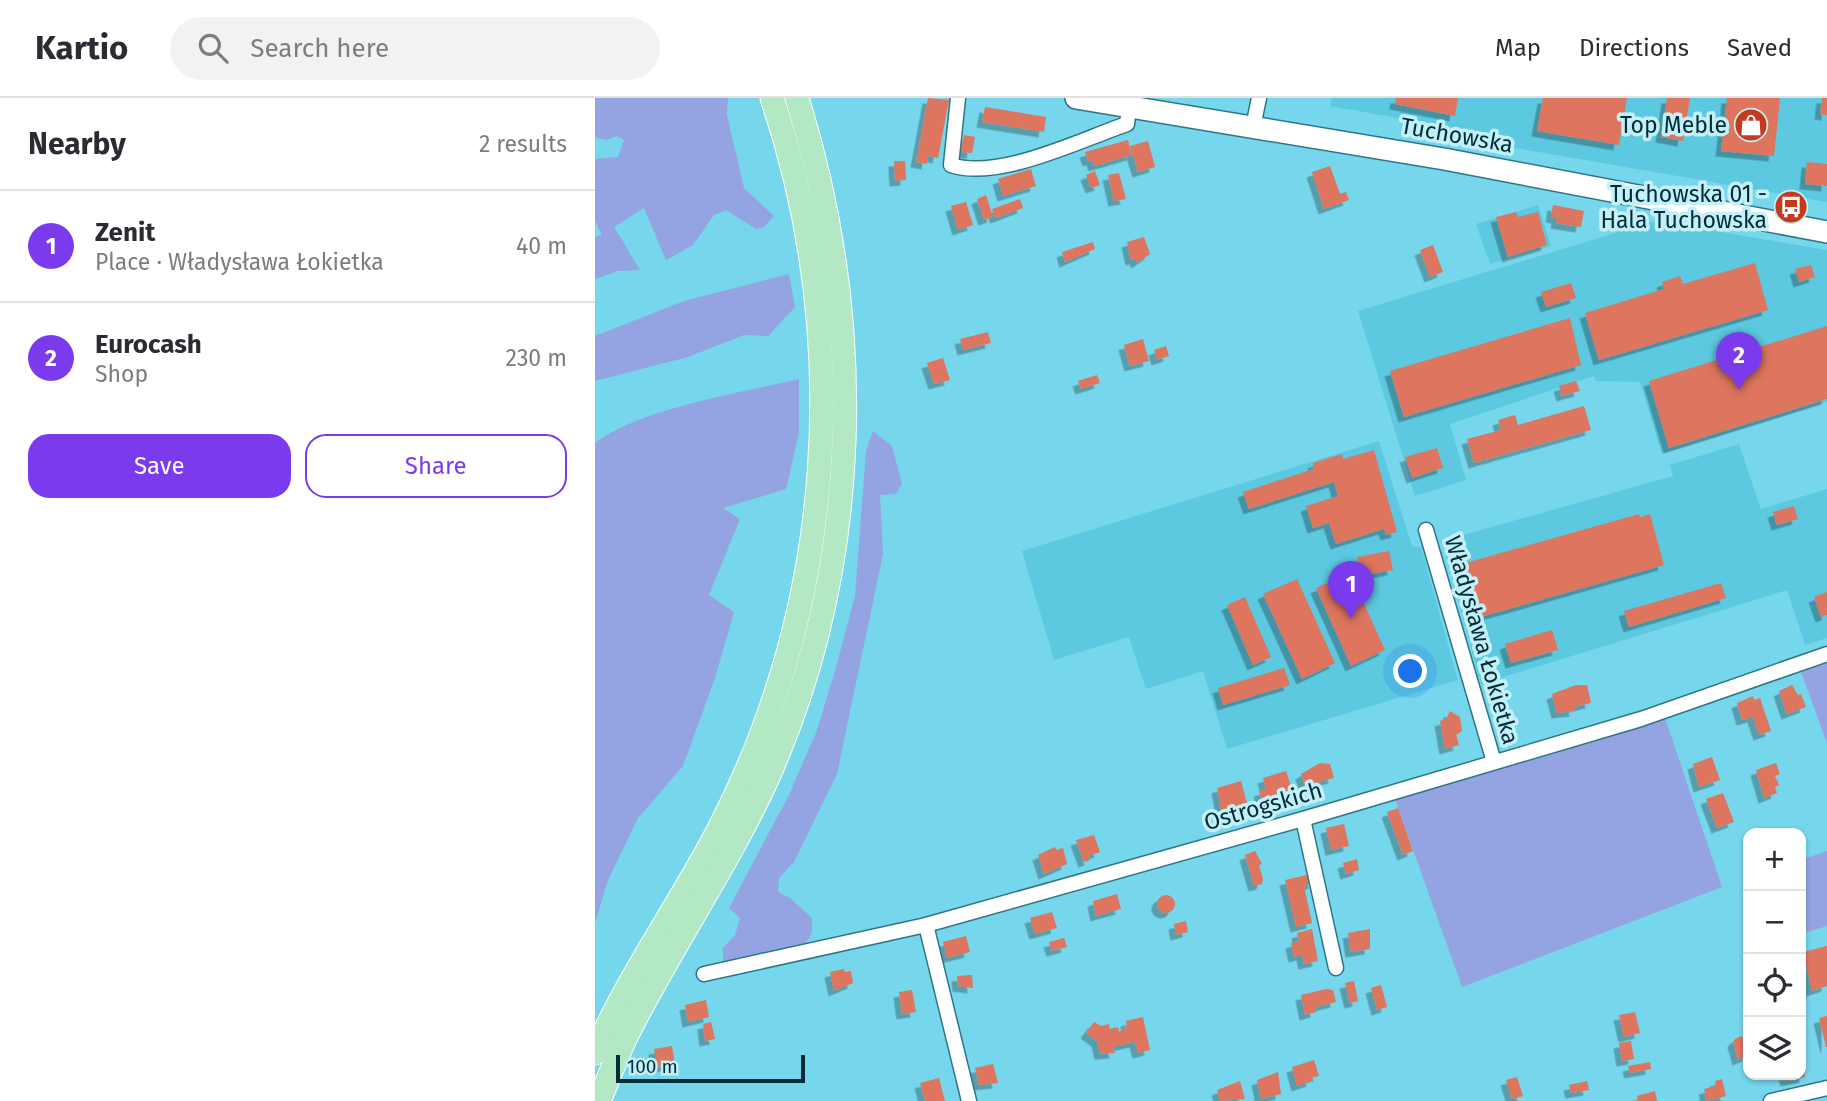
<!DOCTYPE html>
<html lang="en">
<head>
<meta charset="utf-8">
<style>
	:root { --surface:#fff; --page:#f2f2f3; --text:#2b2b33; --muted:#7c7c81; --line:#e1e1e2; --accent:#7c3aed }
	body { margin:0; font-family:"Fira Sans",sans-serif; background:var(--page); color:var(--text) }
	.controls { position:absolute; right:21px; bottom:21px; display:grid; overflow:hidden; border-radius:14px; box-shadow:0 2px 5px #0004 }
	.controls button { width:63px; height:63px; display:grid; place-items:center; padding:0; border:0; border-bottom:2px solid var(--line); background:var(--surface); color:var(--text); font:35px sans-serif }
	.scale { position:absolute; left:21px; bottom:18px; width:189px; box-sizing:border-box; padding-left:7px; border:4px solid #002d35; border-top:0; font-size:19px; line-height:24px; white-space:nowrap; color:#002d35; -webkit-text-stroke:5px #c3eff9; paint-order:stroke }
	.you { position:absolute; left:816px; top:574px; width:24px; height:24px; margin:-18px; border:5px solid #fff; border-radius:50%; background:#1a73e8; box-shadow:0 0 0 10px #1a73e833 }
	.badge { display:grid; place-items:center; width:46px; height:46px; border-radius:50%; background:var(--accent); color:#fff; font-size:23px; font-weight:700 }
	.pin { position:absolute; translate:-50% -58px; filter:drop-shadow(0 2px 4px #0008) }
	.pin::after { content:''; position:absolute; top:37px; width:24px; height:21px; background:inherit; clip-path:polygon(0 0,100% 0,50% 100%) }
	.list { margin:0; padding:0; list-style:none }
	h2 { display:flex; justify-content:space-between; align-items:center; height:91px; margin:0; padding:0 28px; font-size:30px }
	h2 small { font-size:23px; font-weight:400; color:var(--muted) }
	.list li { display:grid; grid-template-columns:46px 1fr auto; gap:21px; align-items:center; box-sizing:border-box; height:112px; padding:0 28px; border-top:2px solid var(--line) }
	.list b { display:block; font-size:26px; white-space:nowrap }
	.list p { margin:0; font-size:23px; white-space:nowrap; color:var(--muted) }
	.list em { font-size:23px; font-style:normal; color:var(--muted) }
	.actions { display:flex; gap:14px; padding:21px 28px }
	.actions a { flex:1; padding:16px 0; border:2px solid var(--accent); border-radius:21px; text-align:center; font-size:24px; color:var(--accent) }
	.actions .main { background:var(--accent); color:#fff }
	.icon { flex:none; width:38px; height:38px; fill:none; stroke:currentColor; stroke-width:2; stroke-linecap:round; stroke-linejoin:round }
	.map { position:relative; flex:none; width:1232px; height:1003px; overflow:hidden }
	header { display:flex; align-items:center; gap:42px; box-sizing:border-box; height:98px; padding:0 35px; background:var(--surface); border-bottom:2px solid var(--line) }
	header strong { font-size:33px }
	nav { display:flex; gap:38px; margin-inline-start:auto; font-size:24px }
	.search { width:490px; height:63px; background:var(--page); display:flex; align-items:center; gap:18px; box-sizing:border-box; padding:0 24px; border-radius:38px; color:var(--muted); font-size:26px }
	main { display:flex }
	aside { flex:1; background:var(--surface) }
	.map>svg:first-child { display:block }
	.built { fill:#5dc9e0 }
	.green { fill:#94a3e2 }
	.building { fill:#dd745e; filter:url(#shadow) }
	.lines { fill:none; stroke-linecap:round; stroke-linejoin:round }
	.street-casing { stroke:#2c7787; stroke-width:17 }
	.secondary-casing { stroke:#2c7787; stroke-width:24 }
	.primary-casing { stroke:#fff; stroke-width:25 }
	.street { stroke:#fff; stroke-width:14 }
	.secondary { stroke:#fff; stroke-width:21 }
	.primary { stroke:#b2e8c3; stroke-width:23 }
	.labels { text-anchor:middle; stroke-width:7; stroke-linejoin:round; paint-order:stroke }
	.poi-label { font-size:23px; fill:#002d35; stroke:#c3eff9; text-anchor:end }
	.street-label { font-size:23px; fill:#002d35; stroke:#c3eff9 }
</style>
</head>
<body>
<header>
<strong>Kartio</strong>
<div class="search"><svg class="icon" aria-label="search" viewBox="0 0 24 24"><circle cx="10" cy="10" r="6"/><path d="M15 15l6 6"/></svg>Search here</div>
<nav><a>Map</a><a>Directions</a><a>Saved</a></nav>
</header>
<main>
<aside>
<h2>Nearby<small>2 results</small></h2>
<ul class="list">
<li><span class="badge">1</span><div><b>Zenit</b><p>Place · Władysława Łokietka</p></div><em>40 m</em></li>
<li><span class="badge">2</span><div><b>Eurocash</b><p>Shop</p></div><em>230 m</em></li>
</ul>
<div class="actions"><a class="main">Save</a><a>Share</a></div>
</aside>
<div class="map">
<svg width="1232" height="1003" viewBox="0 0 1232 1003">
	<defs>
		<filter id="shadow"><feDropShadow dx="-5.5" dy="5.5" stdDeviation="0" flood-color="#0004"/></filter>
	</defs>
	<rect width="100%" height="100%" fill="#76d6eb"/>
	<!-- built -->
	<g class="built">
		<polygon points="737,0 1232,0 1232,104 886,44 887,35 735,8"/>
		<polygon points="943,107 956,148 895,166 881,126"/>
		<polygon points="1060,123 1232,152 1232,304 1067,356 1045,284 1001,283 999,278 855,326 871,382 820,398 763,213"/>
		<polygon points="784,343 817,448 826,449 863,582 632,651 608,573 551,591 534,539 459,562 427,453"/>
		<polygon points="1144,346 1166,411 1232,391 1232,540 1210,547 1192,492 886,586 847,443 1078,378 1075,367"/>
	</g>
	<!-- green -->
	<g class="green">
		<polygon points="0,0 133,0 132,17 149,90 179,118 169,129 161,131 131,112 119,117 98,147 71,162 49,110 19,129 45,172 23,173 0,181 0,139 7,137 0,123 0,61 23,59 29,42 22,38 11,42 0,39"/>
		<polygon points="194,176 200,209 173,238 149,237 93,259 0,283 0,238 89,203"/>
		<path d="M204 281V335L191 391 128 410 145 421 114 497 139 514 120 580 88 668 43 720 13 782 0 825V345C46 310 146 295 204 281Z"/>
		<polygon points="278,333 297,348 307,386 301,396 285,397 288,456 242,676 199,764 184,780 183,794 195,800 217,820 217,834 208,852 128,870 128,850 140,837 145,820 134,810 194,697 222,632 240,573 260,498 271,353"/>
		<polygon points="1232,562 1232,645 1205,571"/>
		<polygon points="1069,617 1127,789 867,889 800,701"/>
		<polygon points="1232,753 1232,828 1206,836 1206,762"/>
	</g>
	<!-- building -->
	<g class="building">
		<polygon points="333,0 354,2 343,60 333,58 332,66 321,64"/>
		<polygon points="801,0 863,0 860,18 800,6"/>
		<polygon points="948,0 1032,0 1024,47 942,33"/>
		<polygon points="1072,0 1095,0 1088,43 1066,39"/>
		<polygon points="1132,0 1185,0 1179,58 1126,53"/>
		<polygon points="1227,0 1232,0 1232,17 1225,16"/>
		<polygon points="390,9 451,19 449,34 387,24"/>
		<polygon points="369,37 380,39 377,55 366,54"/>
		<polygon points="533,42 537,57 499,68 497,62 493,63 490,54"/>
		<polygon points="553,43 560,69 543,74 535,48"/>
		<polygon points="299,63 310,63 311,82 300,83"/>
		<polygon points="1212,64 1232,66 1232,88 1210,86"/>
		<polygon points="735,68 745,96 751,94 754,102 729,111 717,74"/>
		<polygon points="436,71 441,88 408,98 403,81"/>
		<polygon points="500,73 505,87 496,90 491,77"/>
		<polygon points="524,75 531,101 519,103 513,77"/>
		<polygon points="391,97 398,119 389,122 382,101"/>
		<polygon points="425,101 428,110 401,120 397,111"/>
		<polygon points="371,104 378,127 363,132 356,108"/>
		<polygon points="958,107 989,113 986,129 961,125 962,120 956,119"/>
		<polygon points="921,114 923,119 943,114 952,147 913,159 901,119"/>
		<polygon points="549,139 555,156 542,165 540,161 536,162 532,144"/>
		<polygon points="498,144 500,151 470,164 467,154"/>
		<polygon points="838,147 848,174 835,179 825,152"/>
		<polygon points="1160,165 1173,212 1004,262 990,215 1069,191 1067,184 1085,178 1088,186"/>
		<polygon points="1216,167 1220,179 1204,184 1200,171"/>
		<polygon points="976,185 981,200 951,209 946,194"/>
		<polygon points="975,220 986,267 809,319 795,273"/>
		<polygon points="1232,228 1232,301 1074,350 1054,283"/>
		<polygon points="393,234 396,245 368,252 365,241"/>
		<polygon points="548,241 554,263 535,268 529,247"/>
		<polygon points="571,248 574,258 562,262 559,252"/>
		<polygon points="348,260 355,282 339,286 332,265"/>
		<polygon points="502,277 505,285 486,291 483,283"/>
		<polygon points="981,283 985,293 967,298 964,288"/>
		<polygon points="989,308 996,332 879,365 872,341 906,332 903,322 920,317 923,327"/>
		<polygon points="842,350 848,370 817,380 810,359"/>
		<polygon points="779,352 802,434 791,437 789,431 741,446 734,425 718,430 711,408 743,398 739,384 654,411 648,394 719,371 718,365 747,356 748,361"/>
		<polygon points="1199,408 1203,421 1182,427 1178,414"/>
		<polygon points="1044,416 1045,419 1055,416 1069,467 882,520 867,466"/>
		<polygon points="794,453 798,472 766,478 762,459"/>
		<polygon points="755,475 790,552 756,568 721,490"/>
		<polygon points="702,481 740,565 707,581 668,496"/>
		<polygon points="1126,485 1131,500 1034,529 1029,513"/>
		<polygon points="1232,494 1232,517 1226,519 1219,499"/>
		<polygon points="650,499 676,559 658,567 632,507"/>
		<polygon points="957,532 963,552 916,565 910,546"/>
		<polygon points="689,570 695,587 628,607 623,590"/>
		<polygon points="981,587 992,587 996,605 979,609 980,613 962,615 957,596"/>
		<polygon points="1197,587 1203,597 1206,596 1211,609 1192,616 1184,593"/>
		<polygon points="1158,598 1159,602 1165,600 1176,633 1164,637 1158,619 1147,622 1142,605"/>
		<polygon points="855,613 865,619 867,633 861,637 864,647 850,651 845,623 851,621"/>
		<polygon points="1117,659 1125,682 1104,689 1098,666"/>
		<polygon points="725,665 735,666 739,680 710,688 706,676"/>
		<polygon points="1181,665 1185,676 1180,678 1184,687 1180,689 1182,695 1169,700 1161,672"/>
		<polygon points="691,673 698,694 694,701 676,703 677,707 669,709 664,693 671,691 668,680"/>
		<polygon points="646,683 652,705 638,710 640,718 628,721 622,690"/>
		<polygon points="1128,695 1139,724 1122,730 1111,701"/>
		<polygon points="803,710 818,753 808,757 792,714"/>
		<polygon points="749,726 754,748 736,752 731,730"/>
		<polygon points="499,737 505,754 493,758 495,762 489,764 481,742"/>
		<polygon points="460,749 461,752 468,750 472,766 449,776 443,757"/>
		<polygon points="660,753 667,766 664,767 668,781 667,786 659,788 650,757"/>
		<polygon points="762,761 764,772 751,776 748,765"/>
		<polygon points="716,776 719,785 709,788 717,825 701,829 690,782"/>
		<polygon points="522,796 526,811 501,818 498,803"/>
		<circle cx="571" cy="806" r="9"/>
		<polygon points="457,814 462,830 440,836 435,820"/>
		<polygon points="591,823 593,834 581,837 579,826"/>
		<polygon points="717,831 723,863 709,866 707,857 699,859 696,845 704,843 702,835"/>
		<polygon points="775,831 775,851 756,854 753,835"/>
		<polygon points="371,838 375,854 352,860 348,844"/>
		<polygon points="469,840 472,849 457,853 454,844"/>
		<polygon points="1232,848 1232,888 1217,893 1208,854"/>
		<polygon points="249,871 250,874 256,873 258,885 239,893 235,874"/>
		<polygon points="377,877 378,890 363,888 362,878"/>
		<polygon points="759,883 763,903 755,905 750,885"/>
		<polygon points="786,887 792,909 782,912 776,890"/>
		<polygon points="731,891 738,892 741,904 720,909 721,914 710,917 706,897"/>
		<polygon points="317,892 321,914 307,916 304,894"/>
		<polygon points="111,902 114,919 93,924 90,907"/>
		<polygon points="1040,914 1045,935 1029,939 1024,917"/>
		<polygon points="1232,918 1232,949 1231,949 1224,920"/>
		<polygon points="548,919 555,952 543,955 540,944 518,949 520,955 505,956 502,943 491,935 499,924 506,928 514,926 515,931 523,929 524,934 532,928 531,923"/>
		<polygon points="116,924 120,941 110,943 108,926"/>
		<polygon points="1153,937 1153,958 1143,962 1138,944 1141,940"/>
		<polygon points="1036,943 1039,961 1027,963 1024,945"/>
		<polygon points="77,948 80,967 62,969 59,951"/>
		<polygon points="719,962 724,978 716,980 717,983 702,988 697,969"/>
		<polygon points="1055,964 1056,971 1035,975 1033,968"/>
		<polygon points="1207,965 1210,979 1191,983 1189,977 1206,977"/>
		<polygon points="398,966 403,985 384,987 380,970"/>
		<polygon points="683,974 686,996 666,1001 662,982"/>
		<polygon points="922,979 928,998 917,1001 911,982"/>
		<polygon points="344,980 350,1003 330,1003 325,985"/>
		<polygon points="1127,981 1131,998 1112,1003 1109,991 1121,988 1120,983"/>
		<polygon points="645,983 650,1001 625,1003 622,992"/>
		<polygon points="992,983 994,992 976,995 974,987"/>
		<polygon points="1060,993 1062,1003 1043,1003 1042,998"/>
	</g>
	<g class="lines">
		<defs>
			<g id="street">
				<path d="M363 0 356 67C403 83 485 42 532 26L534 10"/>
				<polyline points="658,29 664,0"/>
				<polyline points="831,432 899,664"/>
				<polyline points="708,721 741,870"/>
				<polyline points="331,827 374,1003"/>
				<polyline points="109,876 331,827 708,721 1046,621 1232,556"/>
				<polyline points="1176,1003 1232,990"/>
			</g>
			<polyline id="secondary" points="481,0 849,61 1232,134"/>
			<g id="primary">
				<path d="M0 955C34 876 86 805 125 729 241 503 257 239 177 0"/>
				<path d="M4 1003C13 982 21 960 31 939 75 850 133 768 174 677 268 463 271 221 202 0"/>
			</g>
		</defs>
		<!-- street casing -->
		<use href="#street" class="street-casing"/>
		<!-- secondary casing -->
		<use href="#secondary" class="secondary-casing"/>
		<!-- primary casing -->
		<use href="#primary" class="primary-casing"/>
		<!-- street -->
		<use href="#street" class="street"/>
		<!-- secondary -->
		<use href="#secondary" class="secondary"/>
		<!-- primary -->
		<use href="#primary" class="primary"/>
	</g>
	<!-- icons -->
	<defs>
		<symbol id="shop-disc" viewBox="-11 -11 22 22"><circle r="9.5" fill="#c53a1d" stroke="#c3eff9"/><path d="M-5-2.5h2.3a2.7 3.5 0 0 1 5.4 0H5L5.5 6h-11ZM-1.5-2.5h3a1.5 2.3 0 0 0-3 0Z" fill="#fff"/></symbol>
		<symbol id="bus-disc" viewBox="-11 -11 22 22"><circle r="9.5" fill="#c53a1d" stroke="#c3eff9"/><path d="M-5-6H5V4H4V6H2V4H-2V6H-4V4H-5ZM-3.5-4V0h7V-4ZM-3.5 1.2v1.5H-2V1.2ZM2 1.2v1.5H3.5V1.2Z" fill="#fff"/></symbol>
	</defs>
	<g fill-rule="evenodd">
		<use href="#shop-disc" x="1137" y="8" width="38" height="38"/>
		<use href="#bus-disc" x="1177" y="90" width="38" height="38"/>
	</g>
	<g class="labels">
		<!-- poi labels -->
		<g class="poi-label">
			<text x="1132" y="35">Top Meble</text>
			<text x="1172" y="104">Tuchowska 01 -<tspan x="1172" dy="26">Hala Tuchowska</tspan></text>
		</g>
		<!-- street labels -->
		<g class="street-label">
			<text transform="translate(862 37) rotate(10)" y="8">Tuchowska</text>
			<text transform="translate(887 542) rotate(74)" y="8">Władysława Łokietka</text>
			<text transform="translate(668 708) rotate(-16)" y="8">Ostrogskich</text>
		</g>
	</g>
</svg>
<div class="controls">
<button>+</button>
<button>−</button>
<button><svg class="icon" aria-label="locate" viewBox="0 0 24 24"><circle cx="12" cy="12" r="6"/><path d="M12 2v4M12 18v4M2 12h4M18 12h4"/></svg></button>
<button><svg class="icon" aria-label="layers" viewBox="0 0 24 24"><path d="M12 4l9 5-9 5-9-5zM3 14l9 5 9-5"/></svg></button>
</div>
<div class="scale">100 m</div>
<div class="you"></div>
<div class="pin badge" style="left:756px;top:521px">1</div>
<div class="pin badge" style="left:1144px;top:292px">2</div>
</div>
</main>
</body>
</html>
